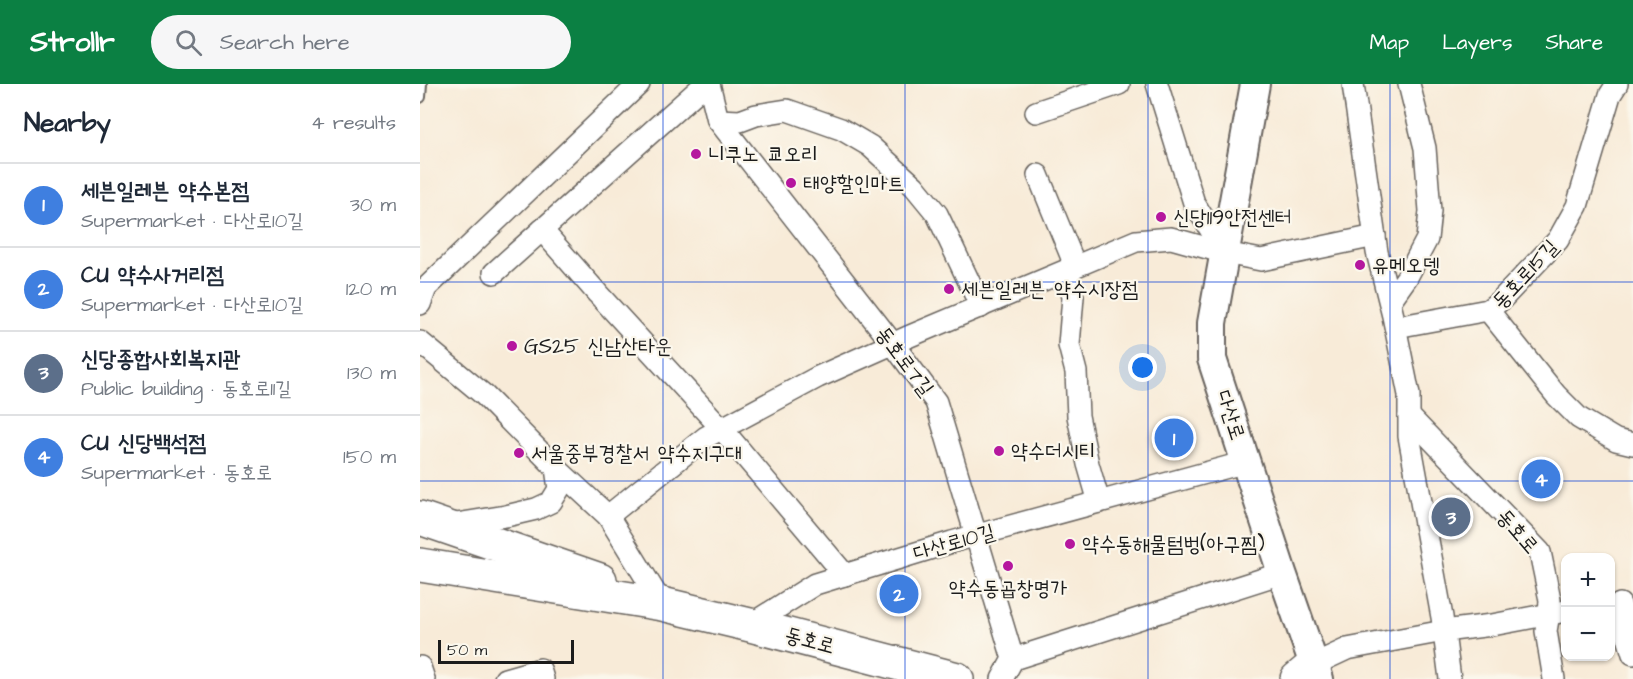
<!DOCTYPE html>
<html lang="en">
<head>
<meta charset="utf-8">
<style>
	:root { --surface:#fff; --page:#f6f6f7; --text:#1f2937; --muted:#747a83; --line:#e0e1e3; --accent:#0b8043 }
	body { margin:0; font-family:"Architects Daughter","Poor Story",sans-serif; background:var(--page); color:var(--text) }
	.controls { position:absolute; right:18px; bottom:18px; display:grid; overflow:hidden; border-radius:12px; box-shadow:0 2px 4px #0004 }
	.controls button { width:54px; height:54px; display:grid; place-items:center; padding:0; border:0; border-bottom:2px solid var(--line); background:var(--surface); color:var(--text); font:30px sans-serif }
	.scale { position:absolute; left:18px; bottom:15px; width:136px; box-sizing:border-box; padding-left:6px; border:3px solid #1c1c1c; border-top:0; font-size:16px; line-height:21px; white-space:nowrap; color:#1c1c1c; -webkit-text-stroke:4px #fbf7ec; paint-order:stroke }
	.you { position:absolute; left:723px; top:284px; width:21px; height:21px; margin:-15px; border:4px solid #fff; border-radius:50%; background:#1a73e8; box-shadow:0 0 0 9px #1a73e833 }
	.badge { display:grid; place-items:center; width:39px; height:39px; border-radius:50%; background:var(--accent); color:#fff; font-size:20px; font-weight:700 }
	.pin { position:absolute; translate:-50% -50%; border:3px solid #fff; box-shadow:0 2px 6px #0006 }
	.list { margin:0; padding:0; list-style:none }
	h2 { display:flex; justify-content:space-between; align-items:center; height:78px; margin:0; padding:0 24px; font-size:26px }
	h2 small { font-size:20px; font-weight:400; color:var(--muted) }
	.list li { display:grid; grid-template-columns:39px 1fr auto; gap:18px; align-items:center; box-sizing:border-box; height:84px; padding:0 24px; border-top:2px solid var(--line) }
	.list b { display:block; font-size:22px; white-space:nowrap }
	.list p { margin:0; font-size:20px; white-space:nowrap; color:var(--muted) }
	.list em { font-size:20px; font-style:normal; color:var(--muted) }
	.icon { flex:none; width:33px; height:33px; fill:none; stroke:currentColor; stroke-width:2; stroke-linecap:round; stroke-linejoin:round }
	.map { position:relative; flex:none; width:1213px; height:595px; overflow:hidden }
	header { display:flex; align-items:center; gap:36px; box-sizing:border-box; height:84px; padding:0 30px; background:var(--accent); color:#fff }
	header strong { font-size:28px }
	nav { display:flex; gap:33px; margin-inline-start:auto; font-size:21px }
	.search { width:420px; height:54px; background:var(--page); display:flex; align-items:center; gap:15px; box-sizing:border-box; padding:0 21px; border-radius:33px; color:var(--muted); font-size:22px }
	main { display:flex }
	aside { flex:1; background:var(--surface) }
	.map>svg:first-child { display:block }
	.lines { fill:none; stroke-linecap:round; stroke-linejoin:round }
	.lane-casing { stroke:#69645e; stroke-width:14 }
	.street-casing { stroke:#69645e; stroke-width:24 }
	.secondary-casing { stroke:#69645e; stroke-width:32 }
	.primary-casing { stroke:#69645e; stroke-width:36 }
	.lane { stroke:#fff; stroke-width:10 }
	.street { stroke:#fff; stroke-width:21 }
	.secondary { stroke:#fff; stroke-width:28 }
	.primary { stroke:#fff; stroke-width:33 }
	.grid { fill:none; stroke:#1d4ed8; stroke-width:1.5; stroke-opacity:0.55 }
	.poi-dot { fill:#b5179e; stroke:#fbf7ec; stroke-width:2 }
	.labels { text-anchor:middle; stroke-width:4.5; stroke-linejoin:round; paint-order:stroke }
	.poi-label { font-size:21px; fill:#1c1c1c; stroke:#fbf7ec; text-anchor:start }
	.street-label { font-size:21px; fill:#1c1c1c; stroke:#fbf7ec }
</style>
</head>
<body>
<header>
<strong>Strollr</strong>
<div class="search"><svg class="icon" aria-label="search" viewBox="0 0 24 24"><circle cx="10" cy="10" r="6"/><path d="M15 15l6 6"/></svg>Search here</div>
<nav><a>Map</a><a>Layers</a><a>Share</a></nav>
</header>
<main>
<aside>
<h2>Nearby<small>4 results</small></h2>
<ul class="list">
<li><span class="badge" style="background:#3f7fe0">1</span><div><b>세븐일레븐 약수본점</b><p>Supermarket · 다산로10길</p></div><em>30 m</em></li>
<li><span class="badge" style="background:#3f7fe0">2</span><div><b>CU 약수사거리점</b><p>Supermarket · 다산로10길</p></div><em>120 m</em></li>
<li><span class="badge" style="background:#5c6f8a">3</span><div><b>신당종합사회복지관</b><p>Public building · 동호로11길</p></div><em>130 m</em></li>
<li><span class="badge" style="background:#3f7fe0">4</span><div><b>CU 신당백석점</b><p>Supermarket · 동호로</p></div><em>150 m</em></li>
</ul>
</aside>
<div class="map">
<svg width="1213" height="595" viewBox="0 0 1213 595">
	<rect width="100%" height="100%" fill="#fbf7ec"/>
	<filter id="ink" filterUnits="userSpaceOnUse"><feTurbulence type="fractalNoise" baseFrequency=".0167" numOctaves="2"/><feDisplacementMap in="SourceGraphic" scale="12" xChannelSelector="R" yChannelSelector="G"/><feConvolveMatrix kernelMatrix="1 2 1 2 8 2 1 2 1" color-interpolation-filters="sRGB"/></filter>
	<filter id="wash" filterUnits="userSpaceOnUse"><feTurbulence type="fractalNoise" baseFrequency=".008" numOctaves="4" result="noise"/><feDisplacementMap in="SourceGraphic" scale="24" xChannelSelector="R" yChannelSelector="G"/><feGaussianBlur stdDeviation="1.35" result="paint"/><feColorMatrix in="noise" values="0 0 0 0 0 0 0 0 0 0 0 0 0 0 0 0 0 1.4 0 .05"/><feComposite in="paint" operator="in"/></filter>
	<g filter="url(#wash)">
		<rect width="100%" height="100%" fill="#f8ebd8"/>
	</g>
	<g filter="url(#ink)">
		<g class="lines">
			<defs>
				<polyline id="lane" points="0,13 1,0"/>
				<g id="street">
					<polyline points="289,0 298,36 473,260 516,318 593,575 582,595"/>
					<polyline points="737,0 774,119 805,169"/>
					<polyline points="933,0 957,168 973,232 989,311 989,352 1022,533 1030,595"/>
					<polyline points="616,28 699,0"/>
					<polyline points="298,36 320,37 336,31 367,26 421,45 450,62 494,102 517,130 561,223"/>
					<polyline points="618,91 652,174 649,197 653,213 649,261 656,288 658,332 668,380 679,418"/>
					<polyline points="122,146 178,210 302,345 425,491"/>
					<polyline points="74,189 285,0"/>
					<polyline points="970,217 987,193 1007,155 1010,127 1005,64 989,0"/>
					<polyline points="0,220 6,204 219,0"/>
					<polyline points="1068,226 1136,311 1159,334 1196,356 1213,360"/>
					<polyline points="976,243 1068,226 1081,216 1138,156 1157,122 1190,11 1197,0"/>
					<polyline points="0,258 64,311 136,384 188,432 242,520"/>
					<polyline points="989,332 1120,468 1130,516 1129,530 1126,547 1134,595"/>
					<polyline points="188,432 286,353 398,293 490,252 716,157 751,154 805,169 841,176 955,152"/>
					<polyline points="30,441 86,432 116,425 131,418 139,405 136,384"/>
					<polyline points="1200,520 1205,544 1213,570"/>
					<polyline points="330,541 395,500 532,458 826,378"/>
					<polyline points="593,575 862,489"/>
					<polyline points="895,580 927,565 1024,547 1072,541 1146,527"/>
					<polyline points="0,583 4,595"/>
					<polyline points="85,595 120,585 123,595"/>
				</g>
				<polyline id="secondary" points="835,0 792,239 792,275 862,489 899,595"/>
				<g id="primary">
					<polyline points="0,434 180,496"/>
					<polyline points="0,481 242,520 330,541 537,595"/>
					<polyline points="877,595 895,580"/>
				</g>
			</defs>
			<!-- lane casing -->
			<use href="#lane" class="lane-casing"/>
			<!-- street casing -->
			<use href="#street" class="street-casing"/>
			<!-- secondary casing -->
			<use href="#secondary" class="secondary-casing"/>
			<!-- primary casing -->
			<use href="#primary" class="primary-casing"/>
			<!-- lane -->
			<use href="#lane" class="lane"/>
			<!-- street -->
			<use href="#street" class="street"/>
			<!-- secondary -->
			<use href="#secondary" class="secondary"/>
			<!-- primary -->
			<use href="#primary" class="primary"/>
		</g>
	</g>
	<!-- grid -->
	<path class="grid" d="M243 0V595M485 0V595M728 0V595M970 0V595M0 198H1213M0 397H1213"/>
	<!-- markers -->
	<g class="poi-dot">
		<circle cx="276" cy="70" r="6"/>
		<circle cx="371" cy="99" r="6"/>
		<circle cx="741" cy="133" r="6"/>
		<circle cx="940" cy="181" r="6"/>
		<circle cx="529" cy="205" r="6"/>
		<circle cx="92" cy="262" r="6"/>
		<circle cx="579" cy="367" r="6"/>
		<circle cx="99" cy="369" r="6"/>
		<circle cx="650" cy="460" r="6"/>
		<circle cx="588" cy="482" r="6"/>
	</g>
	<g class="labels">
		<!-- poi labels -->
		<g class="poi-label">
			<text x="288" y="77">니쿠노 쿄오리</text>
			<text x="383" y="106">태양할인마트</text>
			<text x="753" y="140">신당119안전센터</text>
			<text x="952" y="188">유메오뎅</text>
			<text x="541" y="212">세븐일레븐 약수시장점</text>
			<text x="104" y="269">GS25 신남산타운</text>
			<text x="591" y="374">약수더시티</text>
			<text x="111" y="376">서울중부경찰서 약수지구대</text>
			<text x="662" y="467">약수동해물텀벙(아구찜)</text>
			<text x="588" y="511" text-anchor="middle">약수동곱창명가</text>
		</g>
		<!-- street labels -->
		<g class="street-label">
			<text transform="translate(1105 190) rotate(-47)" y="7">동호로15길</text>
			<text transform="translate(485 277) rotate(53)" y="7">동호로7길</text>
			<text transform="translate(811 331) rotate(72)" y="7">다산로</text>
			<text transform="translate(1098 447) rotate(49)" y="7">동호로</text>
			<text transform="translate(534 458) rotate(-16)" y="7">다산로10길</text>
			<text transform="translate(390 556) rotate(15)" y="7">동호로</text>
		</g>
	</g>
</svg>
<div class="controls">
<button>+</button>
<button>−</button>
</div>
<div class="scale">50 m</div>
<div class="you"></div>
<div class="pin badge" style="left:754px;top:354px;background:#3f7fe0">1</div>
<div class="pin badge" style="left:479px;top:510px;background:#3f7fe0">2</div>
<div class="pin badge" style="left:1031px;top:433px;background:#5c6f8a">3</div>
<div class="pin badge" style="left:1121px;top:395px;background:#3f7fe0">4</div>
</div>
</main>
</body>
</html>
